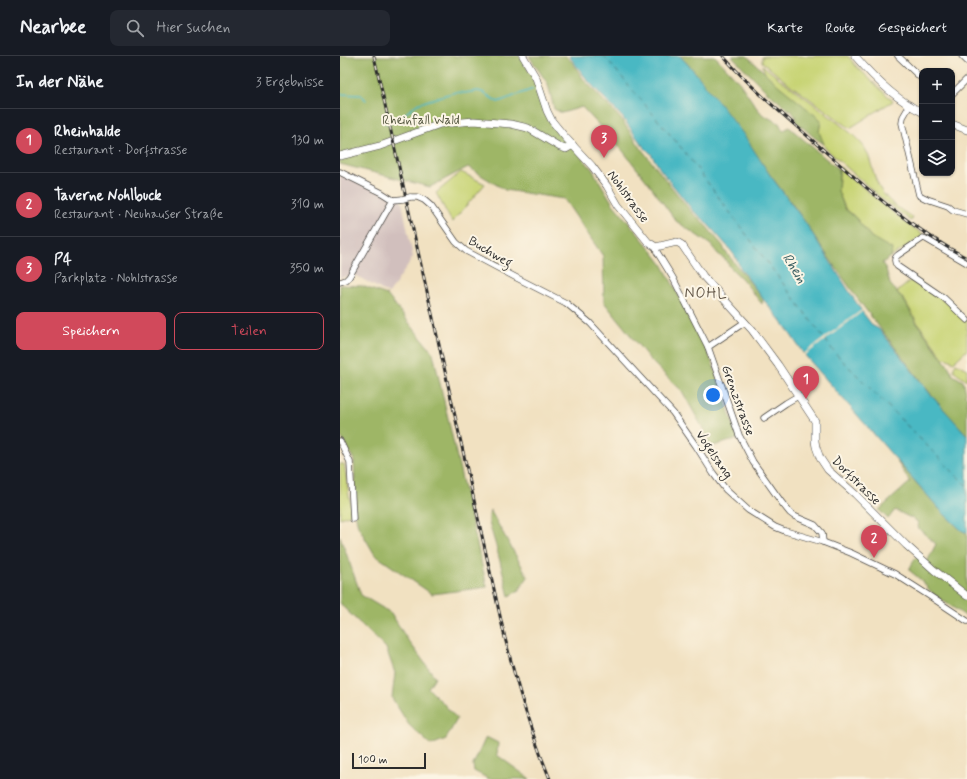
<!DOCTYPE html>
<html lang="de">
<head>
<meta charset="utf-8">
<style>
	:root { --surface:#171b24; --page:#242831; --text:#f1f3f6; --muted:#9ea1a6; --line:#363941; --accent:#d1495b }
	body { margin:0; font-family:Mynerve,sans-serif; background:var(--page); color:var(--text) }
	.controls { position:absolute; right:12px; top:12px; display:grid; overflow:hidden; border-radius:8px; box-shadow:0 1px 3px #0004 }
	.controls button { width:36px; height:36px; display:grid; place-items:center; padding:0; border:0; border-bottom:1px solid var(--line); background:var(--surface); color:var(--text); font:20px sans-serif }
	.scale { position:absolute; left:12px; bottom:10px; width:74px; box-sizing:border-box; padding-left:4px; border:2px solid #2b2b2b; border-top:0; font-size:11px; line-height:14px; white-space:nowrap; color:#2b2b2b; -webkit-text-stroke:3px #fcf5e5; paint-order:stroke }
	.you { position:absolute; left:373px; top:339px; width:14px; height:14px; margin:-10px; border:3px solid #fff; border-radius:50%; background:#1a73e8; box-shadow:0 0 0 6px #1a73e833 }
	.badge { display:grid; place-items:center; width:26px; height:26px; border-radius:50%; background:var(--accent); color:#fff; font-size:13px; font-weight:700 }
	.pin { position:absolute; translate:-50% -33px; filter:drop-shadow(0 1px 2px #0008) }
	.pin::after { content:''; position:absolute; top:21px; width:14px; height:12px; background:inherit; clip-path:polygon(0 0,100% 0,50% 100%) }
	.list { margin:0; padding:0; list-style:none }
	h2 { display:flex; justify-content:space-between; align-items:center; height:52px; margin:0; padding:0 16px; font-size:17px }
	h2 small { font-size:13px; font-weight:400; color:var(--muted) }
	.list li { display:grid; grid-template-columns:26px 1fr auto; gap:12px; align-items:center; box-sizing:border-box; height:64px; padding:0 16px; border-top:1px solid var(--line) }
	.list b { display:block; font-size:15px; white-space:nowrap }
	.list p { margin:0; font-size:13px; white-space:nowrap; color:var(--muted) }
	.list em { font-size:13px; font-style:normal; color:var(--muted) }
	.actions { display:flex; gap:8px; padding:12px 16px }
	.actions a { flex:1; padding:9px 0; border:1px solid var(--accent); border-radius:8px; text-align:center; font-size:14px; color:var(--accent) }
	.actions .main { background:var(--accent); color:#fff }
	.icon { flex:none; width:22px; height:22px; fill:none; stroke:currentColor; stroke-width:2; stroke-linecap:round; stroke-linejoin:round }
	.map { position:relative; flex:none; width:627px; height:723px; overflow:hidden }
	header { display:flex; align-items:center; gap:24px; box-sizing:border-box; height:56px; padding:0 20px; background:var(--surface); border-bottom:1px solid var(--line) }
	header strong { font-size:19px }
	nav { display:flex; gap:22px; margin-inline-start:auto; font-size:14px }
	.search { width:280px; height:36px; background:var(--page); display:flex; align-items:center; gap:10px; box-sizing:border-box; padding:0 14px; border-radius:8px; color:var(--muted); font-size:15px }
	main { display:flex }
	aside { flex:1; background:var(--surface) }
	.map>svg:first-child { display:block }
	.industrial { fill:#d1bfbd }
	.green { fill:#c8d475; stroke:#7a8050 }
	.forest { fill:#9eb666; stroke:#647048 }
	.water { fill:#4ab8c3; stroke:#3a7277 }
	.pier { fill:#f1e1c1 }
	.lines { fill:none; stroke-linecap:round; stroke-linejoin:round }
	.stream { stroke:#4ab8c3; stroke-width:1.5 }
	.ferry { stroke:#365c60; stroke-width:1; stroke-dasharray:5 4; stroke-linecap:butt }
	.minor-casing { stroke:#494642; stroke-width:7 }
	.tertiary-casing { stroke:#494642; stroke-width:8 }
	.minor { stroke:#fff; stroke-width:5.5 }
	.tertiary { stroke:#fff; stroke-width:7 }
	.rail-casing { stroke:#2b2b2b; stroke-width:3 }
	.rail { stroke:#fcf5e5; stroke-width:1.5; stroke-dasharray:4.5; stroke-linecap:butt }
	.minor-bridge-casing { stroke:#494642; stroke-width:7; stroke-linecap:butt }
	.minor-bridge { stroke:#fff; stroke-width:5.5 }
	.labels { text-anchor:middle; stroke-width:4; stroke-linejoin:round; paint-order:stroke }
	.park-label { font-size:13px; fill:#52553e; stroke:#fcf5e5 }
	.street-label { font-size:13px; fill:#2b2b2b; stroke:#fcf5e5 }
	.water-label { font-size:14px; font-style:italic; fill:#365c60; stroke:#fcf5e5 }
	.quarter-label { font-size:15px; letter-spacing:1px; fill:#645849; stroke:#fcf5e5 }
</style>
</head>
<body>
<header>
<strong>Nearbee</strong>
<div class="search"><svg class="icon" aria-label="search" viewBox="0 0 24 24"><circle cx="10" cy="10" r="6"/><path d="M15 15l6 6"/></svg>Hier suchen</div>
<nav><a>Karte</a><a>Route</a><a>Gespeichert</a></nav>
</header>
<main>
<aside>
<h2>In der Nähe<small>3 Ergebnisse</small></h2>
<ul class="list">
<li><span class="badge">1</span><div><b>Rheinhalde</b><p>Restaurant · Dorfstrasse</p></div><em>130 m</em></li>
<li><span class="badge">2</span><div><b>Taverne Nohlbuck</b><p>Restaurant · Neuhauser Straße</p></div><em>310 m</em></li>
<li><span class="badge">3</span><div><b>P4</b><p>Parkplatz · Nohlstrasse</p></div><em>350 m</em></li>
</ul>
<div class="actions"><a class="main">Speichern</a><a>Teilen</a></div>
</aside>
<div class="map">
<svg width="627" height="723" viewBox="0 0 627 723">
	<rect width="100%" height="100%" fill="#fcf5e5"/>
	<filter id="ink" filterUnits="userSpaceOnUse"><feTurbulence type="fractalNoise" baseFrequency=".025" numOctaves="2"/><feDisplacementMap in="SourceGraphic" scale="8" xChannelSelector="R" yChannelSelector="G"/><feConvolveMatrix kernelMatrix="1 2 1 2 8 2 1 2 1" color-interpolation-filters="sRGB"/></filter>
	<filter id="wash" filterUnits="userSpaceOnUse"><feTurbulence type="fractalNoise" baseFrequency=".012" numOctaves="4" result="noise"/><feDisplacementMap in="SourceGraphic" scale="16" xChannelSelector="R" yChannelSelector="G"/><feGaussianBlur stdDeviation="0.9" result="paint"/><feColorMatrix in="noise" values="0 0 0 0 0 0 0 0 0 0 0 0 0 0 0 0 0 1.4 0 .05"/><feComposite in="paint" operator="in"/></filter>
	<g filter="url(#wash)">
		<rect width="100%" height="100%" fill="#f1e1c1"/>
		<!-- industrial -->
		<polygon class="industrial" points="0,118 57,139 62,146 73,201 49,238 15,219 0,222"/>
		<!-- green -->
		<g class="green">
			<polygon points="425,0 508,0 516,10 553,45 510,72 445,25 422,6 422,1"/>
			<path d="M422 9C445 28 470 44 493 63 502 70 513 78 521 87 530 97 531 111 536 124 542 142 558 152 573 162L571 165 542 143 485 92 479 76 481 64 436 28 425 17Z"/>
			<path d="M500 111C527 135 554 159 584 179L551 201 531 181 516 162 505 152 498 135Z"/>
			<polygon points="121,116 145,128 112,166 96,137"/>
			<polygon points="574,222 603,242 627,265 627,294 614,306 606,302 604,303 577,266 565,245 557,236"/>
			<polygon points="616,307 627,313 627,324 614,315 614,311"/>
			<polygon points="0,408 4,408 12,458 0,462"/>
		</g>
		<!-- forest -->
		<g class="forest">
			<polygon points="0,0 180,0 194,24 205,59 252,113 273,148 309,191 322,208 362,283 374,311 398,383 366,392 365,376 342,335 311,305 264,246 263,200 224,143 165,134 128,111 90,131 0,108"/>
			<polygon points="189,0 226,0 233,7 244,24 281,63 303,95 352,157 360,163 383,190 385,195 423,243 422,248 403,224 390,211 386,204 378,198 371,189 336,165 309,128 283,95 242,51 222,57 214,53 208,28"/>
			<polygon points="340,0 375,0 399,26 416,51 423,59 439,67 443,75 449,71 499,114 498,135 505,153 516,162 531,181 552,193 551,201 542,207 546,213 550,228 565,246 576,266 609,311 613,319 623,325 626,336 625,339 627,341 627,379 600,350 520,246 487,199 456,153 430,119 395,69 355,16"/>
			<polygon points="392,0 407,0 437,28 481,64 479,76 484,88 475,82 455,65 456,62 454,58 426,35"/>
			<polygon points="0,229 22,230 47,239 93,297 124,432 147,531 92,538 35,499 18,470 14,452 15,429 14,404 3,384 0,380"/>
			<polygon points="556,404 602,456 621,474 627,477 627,561 593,538 581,524 569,514 574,504 577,501 586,508 596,488 579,473 577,465 555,454 548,463 539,454 570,426"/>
			<polygon points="150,454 188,521 178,535 169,540 156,490 149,467 149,460"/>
			<polygon points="0,480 21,539 51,557 65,580 95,621 88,632 102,646 117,663 106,683 91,689 69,669 52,642 55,617 46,592 3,551 0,546"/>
			<polygon points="146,681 158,687 157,699 190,723 149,723 134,715 133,709"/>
		</g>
		<!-- water -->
		<polygon class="water" points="229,0 340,0 355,16 404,79 430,119 465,166 523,257 533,270 539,273 544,279 591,339 627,379 627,477 621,474 602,456 463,297 445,270 423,243 401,213 395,200 388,191 363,163 353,155 320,113 311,98 302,89 283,62 249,26"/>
		<!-- pier -->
		<polygon class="pier" points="523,253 524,254 464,300 462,299"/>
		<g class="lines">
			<!-- stream -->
			<g class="stream">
				<polyline points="0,38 21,39 26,44"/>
				<polyline points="45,67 55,66 77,48 105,39 116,36 124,37 138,35 142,36 158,46 193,33"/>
			</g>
			<!-- ferry -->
			<polyline class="ferry" points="264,0 344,95 495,297 627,430"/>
		</g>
	</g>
	<g filter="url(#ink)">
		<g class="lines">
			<defs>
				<g id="minor">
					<polyline points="558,0 582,23"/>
					<polyline points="622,0 627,5"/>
					<polyline points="612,38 627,23"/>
					<polyline points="570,49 563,61 562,67 579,139 587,143 608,150 613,154 627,158"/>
					<polyline points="0,116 42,137 53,144 63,143"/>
					<polyline points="70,141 77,141 84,144 91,150 116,186 126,195 175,221 226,247 250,267 333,357 356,390 373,417 386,434 408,454 435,471 445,475 483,486 511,497 555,518 588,539 627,565"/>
					<polyline points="316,191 317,196 333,222 368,291 399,379 413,406 442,447 450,457 454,460 475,469 482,477 483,486"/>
					<path d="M627 207 586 183 583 182 558 199C554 202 554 206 557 210L604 242 627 264"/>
					<polyline points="0,226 6,224 9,221 53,144"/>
					<polyline points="368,291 405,266"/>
					<polyline points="424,362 446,347 458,340"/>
					<polyline points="0,385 10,406 13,463"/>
				</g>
				<g id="tertiary">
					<polyline points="183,0 196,22 207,55 212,65 225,81 252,110 267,130 278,149 304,181 308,186 316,191 337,186 342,189 363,220 412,274 438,309 473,362 475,365 475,385 476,391 480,402 488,414 515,438 566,489 594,514 627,540"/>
					<path d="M515 0C533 21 556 44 582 56"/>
					<polyline points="612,68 627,74"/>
					<polyline points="0,100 40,90 100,68 134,65 171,68 188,72 220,91 226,93 233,89"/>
				</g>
			</defs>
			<!-- minor casing -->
			<use href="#minor" class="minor-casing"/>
			<!-- tertiary casing -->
			<use href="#tertiary" class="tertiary-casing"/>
			<!-- minor -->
			<use href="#minor" class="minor"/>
			<!-- tertiary -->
			<use href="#tertiary" class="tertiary"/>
			<defs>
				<g id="rail">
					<path d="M34 0 165 582C177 630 191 677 210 723"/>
					<path d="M383 0C412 33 446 61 479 90 525 131 571 173 627 202"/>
				</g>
			</defs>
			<!-- rail casing -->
			<use href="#rail" class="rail-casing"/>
			<!-- rail -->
			<use href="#rail" class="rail"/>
			<defs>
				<polyline id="minor-bridge" points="63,143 70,141"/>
			</defs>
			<!-- minor-bridge casing -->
			<use href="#minor-bridge" class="minor-bridge-casing"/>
			<!-- minor-bridge -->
			<use href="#minor-bridge" class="minor-bridge"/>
		</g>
	</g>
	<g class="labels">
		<!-- park labels -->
		<g class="park-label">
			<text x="81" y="68">Rheinfall Wald</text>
		</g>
		<!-- street labels -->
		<g class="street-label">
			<text transform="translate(289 140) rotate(54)" y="5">Nohlstrasse</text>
			<text transform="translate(151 195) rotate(30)" y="5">Buchweg</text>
			<text transform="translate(399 344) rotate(70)" y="5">Grenzstrasse</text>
			<text transform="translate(375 398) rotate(56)" y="5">Vogelsang</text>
			<text transform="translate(517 424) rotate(45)" y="5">Dorfstrasse</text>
		</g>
		<!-- water labels -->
		<g class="water-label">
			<text transform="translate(455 212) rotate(58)" y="5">Rhein</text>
		</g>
		<!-- quarter labels -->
		<g class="quarter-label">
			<text x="366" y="242">NOHL</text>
		</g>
	</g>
</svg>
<div class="controls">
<button>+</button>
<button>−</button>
<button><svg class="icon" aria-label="layers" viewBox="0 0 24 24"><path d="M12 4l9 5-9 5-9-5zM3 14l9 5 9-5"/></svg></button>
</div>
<div class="scale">100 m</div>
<div class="you"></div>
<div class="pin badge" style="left:466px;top:343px">1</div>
<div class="pin badge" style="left:534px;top:502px">2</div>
<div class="pin badge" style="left:264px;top:102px">3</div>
</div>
</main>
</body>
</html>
